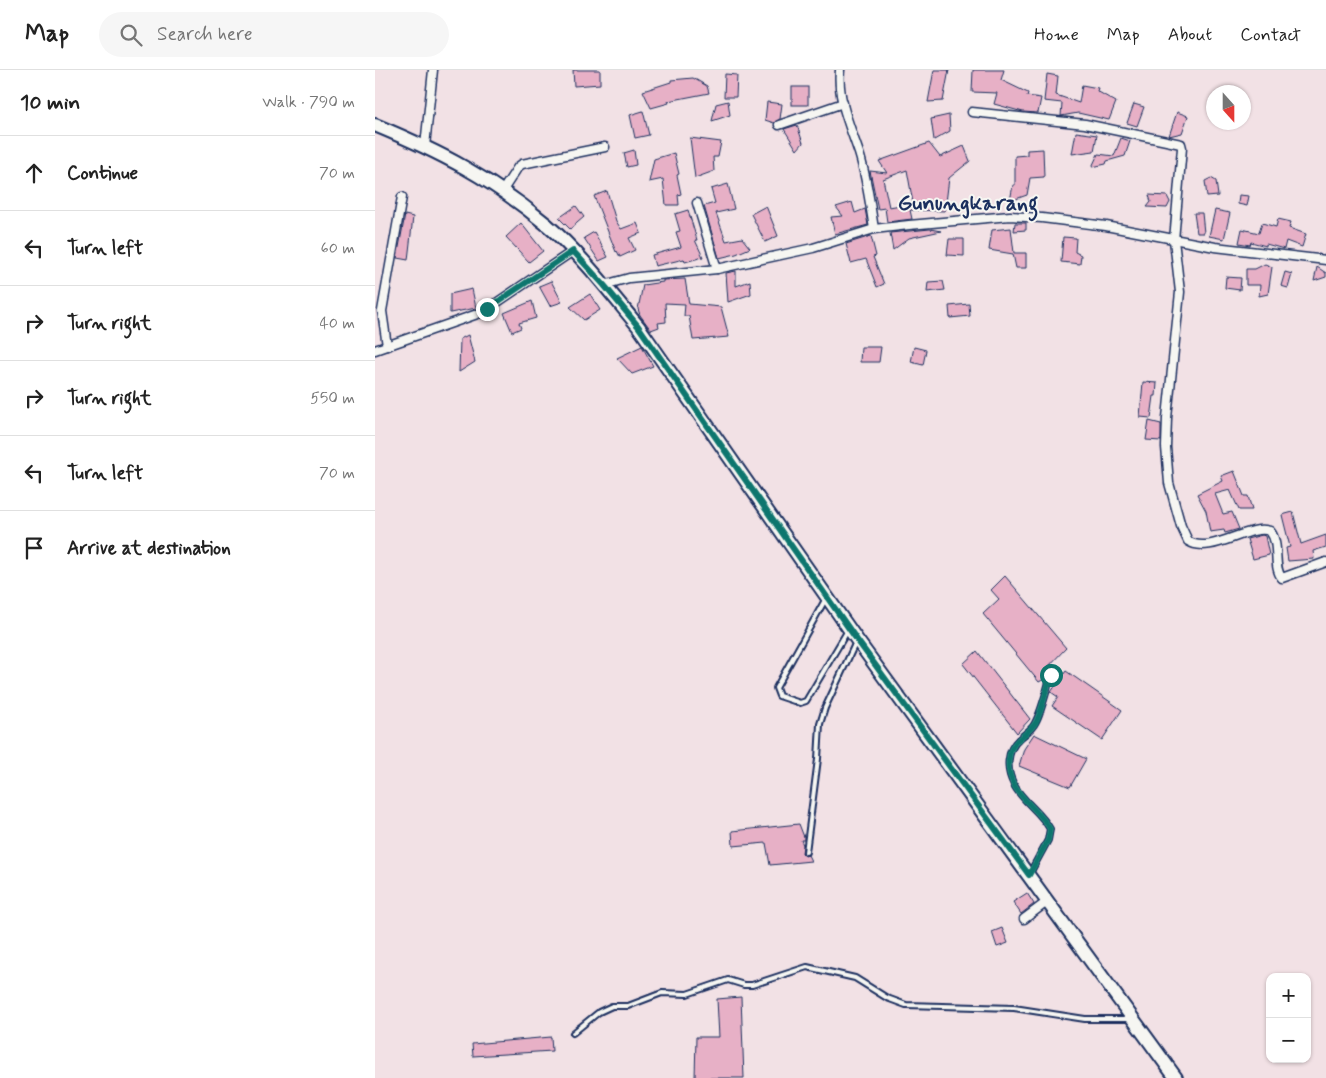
<!DOCTYPE html>
<html lang="en">
<head>
<meta charset="utf-8">
<style>
	:root { --surface:#fff; --page:#f6f6f6; --text:#222; --muted:#767676; --line:#e0e0e0 }
	body { margin:0; font-family:Mynerve,sans-serif; background:var(--page); color:var(--text) }
	.controls { position:absolute; right:15px; bottom:15px; display:grid; overflow:hidden; border-radius:10px; box-shadow:0 1px 4px #0004 }
	.controls button { width:45px; height:45px; display:grid; place-items:center; padding:0; border:0; border-bottom:1px solid var(--line); background:var(--surface); color:var(--text); font:25px sans-serif }
	.compass { position:absolute; left:831px; top:15px; width:45px; height:45px; border-radius:50%; background:var(--surface); box-shadow:0 1px 4px #0004; rotate:159deg }
	.stop { position:absolute; width:15px; height:15px; margin:-11px; border:4px solid #0f766e; border-radius:50%; background:#fff }
	.stop.end { background:#0f766e; border-color:#fff; box-shadow:0 1px 5px #0008 }
	.list { margin:0; padding:0; list-style:none }
	h2 { display:flex; justify-content:space-between; align-items:center; height:65px; margin:0; padding:0 20px; font-size:21px }
	h2 small { font-size:16px; font-weight:400; color:var(--muted) }
	.list li { display:grid; grid-template-columns:32px 1fr auto; gap:15px; align-items:center; box-sizing:border-box; height:75px; padding:0 20px; border-top:1px solid var(--line) }
	.list b { display:block; font-size:19px; white-space:nowrap }
	.list em { font-size:16px; font-style:normal; color:var(--muted) }
	.icon { flex:none; width:28px; height:28px; fill:none; stroke:currentColor; stroke-width:2; stroke-linecap:round; stroke-linejoin:round }
	.map { position:relative; flex:none; width:951px; height:1008px; overflow:hidden }
	header { display:flex; align-items:center; gap:30px; box-sizing:border-box; height:70px; padding:0 25px; background:var(--surface); border-bottom:1px solid var(--line) }
	header strong { font-size:24px }
	nav { display:flex; gap:28px; margin-inline-start:auto; font-size:18px }
	.search { width:350px; height:45px; background:var(--page); display:flex; align-items:center; gap:12px; box-sizing:border-box; padding:0 18px; border-radius:28px; color:var(--muted); font-size:19px }
	main { display:flex }
	aside { flex:1; background:var(--surface) }
	.map>svg:first-child { display:block }
	.building { fill:#e7b0c6; stroke:#1b2f5e; fill-rule:evenodd }
	.lines { fill:none; stroke-linecap:round; stroke-linejoin:round }
	.service-casing { stroke:#1b2f5e; stroke-width:8 }
	.minor-casing { stroke:#1b2f5e; stroke-width:11 }
	.primary-casing { stroke:#1b2f5e; stroke-width:16 }
	.service { stroke:#f6f6f2; stroke-width:4 }
	.minor { stroke:#f6f6f2; stroke-width:8 }
	.primary { stroke:#f6f6f2; stroke-width:12 }
	.route { stroke:#0f766e; stroke-width:6 }
	.labels { text-anchor:middle; stroke-width:4; stroke-linejoin:round; paint-order:stroke }
	.quarter-label { font-size:22px; font-weight:bold; fill:#1b2f5e; stroke:#f6f6f2 }
</style>
</head>
<body>
<header>
<strong>Map</strong>
<div class="search"><svg class="icon" aria-label="search" viewBox="0 0 24 24"><circle cx="10" cy="10" r="6"/><path d="M15 15l6 6"/></svg>Search here</div>
<nav><a>Home</a><a>Map</a><a>About</a><a>Contact</a></nav>
</header>
<main>
<aside>
<h2>10 min<small>Walk · 790 m</small></h2>
<ul class="list">
<li><svg class="icon" aria-label="ahead" viewBox="0 0 24 24"><path d="M12 20V5M6 11l6-6 6 6"/></svg><div><b>Continue</b></div><em>70 m</em></li>
<li><svg class="icon" aria-label="left" viewBox="0 0 24 24"><path d="M17 20v-9H6M10 6l-5 5 5 5"/></svg><div><b>Turn left</b></div><em>60 m</em></li>
<li><svg class="icon" aria-label="right" viewBox="0 0 24 24"><path d="M7 20v-9h11M14 6l5 5-5 5"/></svg><div><b>Turn right</b></div><em>40 m</em></li>
<li><svg class="icon" aria-label="right" viewBox="0 0 24 24"><path d="M7 20v-9h11M14 6l5 5-5 5"/></svg><div><b>Turn right</b></div><em>550 m</em></li>
<li><svg class="icon" aria-label="left" viewBox="0 0 24 24"><path d="M17 20v-9H6M10 6l-5 5 5 5"/></svg><div><b>Turn left</b></div><em>70 m</em></li>
<li><svg class="icon" aria-label="arrive" viewBox="0 0 24 24"><path d="M6 21V4h12l-3 4 3 4H6"/></svg><div><b>Arrive at destination</b></div></li>
</ul>
</aside>
<div class="map">
<svg width="951" height="1008" viewBox="0 0 951 1008">
	<rect width="100%" height="100%" fill="#f2e1e5"/>
	<filter id="ink" filterUnits="userSpaceOnUse"><feTurbulence type="fractalNoise" baseFrequency=".02" numOctaves="2"/><feDisplacementMap in="SourceGraphic" scale="10" xChannelSelector="R" yChannelSelector="G"/><feConvolveMatrix kernelMatrix="1 2 1 2 8 2 1 2 1" color-interpolation-filters="sRGB"/></filter>
	<g filter="url(#ink)">
		<!-- building -->
		<g class="building">
			<polygon points="198,0 225,0 225,14 199,16"/>
			<polygon points="559,0 574,0 568,31 553,32"/>
			<polygon points="598,0 629,0 626,10 653,23 652,26 666,28 663,43 648,42 619,34 622,23 597,22"/>
			<polygon points="350,4 362,5 361,27 349,27"/>
			<polygon points="672,4 683,6 681,25 704,33 707,15 723,18 722,21 741,32 734,50 703,43 686,46 687,33 669,31"/>
			<polygon points="318,8 332,16 334,23 293,31 294,33 276,38 268,21 296,12 296,10"/>
			<rect x="417" y="17" width="16" height="18"/>
			<polygon points="353,31 355,45 337,51 341,34"/>
			<polygon points="392,32 407,34 405,49 399,53 390,50"/>
			<polygon points="759,34 769,37 762,56 752,53"/>
			<polygon points="268,41 274,65 260,68 255,45"/>
			<polygon points="802,42 813,46 807,63 794,66"/>
			<polygon points="574,45 575,61 559,70 556,49"/>
			<polygon points="422,55 428,73 422,80 409,59"/>
			<polygon points="701,62 722,65 719,81 697,84"/>
			<polygon points="315,68 346,72 343,87 338,87 339,101 320,108"/>
			<polygon points="746,68 755,71 750,86 732,91 731,94 717,97 723,84 739,86"/>
			<path d="M554 73 565 87 589 76 595 91 574 108 570 141 535 140 537 149 512 152 510 138 503 139 495 101 512 103 504 91ZM532 100 538 133 514 137 508 109Z"/>
			<polygon points="668,79 669,107 655,108 652,125 635,131 638,115 640,115 640,86 652,85 652,80"/>
			<polygon points="259,80 261,95 252,97 249,83"/>
			<polygon points="299,83 304,104 302,105 306,124 303,125 304,135 291,135 288,109 274,112 279,89"/>
			<polygon points="836,108 841,111 843,126 832,127 830,111"/>
			<polygon points="353,114 359,139 341,143 351,171 367,168 375,178 361,184 344,188 329,136 340,133 336,119"/>
			<polygon points="232,121 241,151 246,159 262,153 266,163 254,168 260,180 245,187 242,181 241,182 219,126"/>
			<polygon points="774,125 792,126 795,132 792,138 772,137 776,132"/>
			<polygon points="864,125 874,126 872,136 863,134"/>
			<polygon points="477,132 480,143 490,139 493,155 460,164 456,147 468,146 461,137"/>
			<polygon points="201,136 209,147 195,159 184,148"/>
			<polygon points="391,136 403,166 390,172 376,144"/>
			<polygon points="313,140 322,170 320,170 328,187 310,192 309,189 280,196 277,185 306,177 301,162 305,161 300,144"/>
			<polygon points="840,140 855,143 849,169 834,166"/>
			<polygon points="819,143 827,143 829,163 822,163"/>
			<polygon points="30,145 38,147 33,190 22,188"/>
			<polygon points="903,149 916,152 914,158 931,164 927,177 911,171 909,179 891,174 891,176 876,172 875,175 864,173 867,159 884,163 887,153 901,157"/>
			<polygon points="146,153 168,181 154,192 131,167"/>
			<polygon points="640,153 651,153 651,160 639,161"/>
			<polygon points="636,158 639,183 651,183 651,198 641,198 638,184 614,180 617,160"/>
			<polygon points="555,159 566,161 534,168 518,180 515,163"/>
			<polygon points="219,162 233,187 224,191 209,168"/>
			<polygon points="496,166 501,186 498,187 509,214 502,217 491,189 476,193 471,174"/>
			<polygon points="688,167 701,168 700,182 706,185 705,194 686,192"/>
			<polygon points="574,169 589,169 589,186 572,185"/>
			<polygon points="890,194 897,197 893,224 884,226 885,215 871,215 871,199 880,199"/>
			<polygon points="942,197 951,203 951,207 939,211"/>
			<polygon points="361,201 361,216 375,211 376,224 353,232 351,203"/>
			<polygon points="910,202 917,204 913,218 906,216"/>
			<polygon points="851,207 866,208 865,220 850,218"/>
			<polygon points="310,209 314,234 346,237 354,267 318,270 314,246 309,246 310,234 290,233 291,252 283,253 284,257 276,260 265,245 263,239 268,215 288,212 288,210"/>
			<polygon points="176,211 187,232 175,236 164,216"/>
			<polygon points="568,211 570,220 552,222 553,212"/>
			<polygon points="97,219 101,238 75,243 75,224"/>
			<polygon points="215,224 225,240 209,250 195,237"/>
			<polygon points="157,231 161,248 144,253 146,258 137,262 129,243"/>
			<polygon points="594,234 595,246 575,248 574,236"/>
			<polygon points="93,265 100,292 84,302 85,269"/>
			<polygon points="267,276 278,296 257,304 242,288"/>
			<polygon points="486,277 506,277 504,292 485,292"/>
			<polygon points="539,277 551,280 548,295 536,292"/>
			<polygon points="768,312 782,313 781,326 779,326 776,348 765,347"/>
			<polygon points="774,351 786,354 786,371 771,370"/>
			<polygon points="859,401 869,426 873,426 877,440 864,440 855,420 840,424 848,444 857,442 864,459 850,463 849,460 835,462 831,441 822,424 848,411 846,406"/>
			<polygon points="918,442 926,474 951,465 951,477 938,481 939,489 913,491 911,478 915,477 907,445"/>
			<polygon points="887,465 890,466 894,485 878,489 872,469"/>
			<polygon points="630,506 691,578 671,599 673,601 671,608 664,612 608,544 624,529 616,520"/>
			<polygon points="602,581 655,649 642,663 588,594"/>
			<polygon points="691,601 747,640 727,670 677,636 683,627 676,622"/>
			<polygon points="659,664 711,689 695,717 644,696 649,679"/>
			<polygon points="424,754 429,767 429,770 426,770 428,775 427,783 430,786 433,785 436,791 395,795 391,773 358,776 357,761"/>
			<polygon points="652,823 659,834 646,844 638,832"/>
			<polygon points="627,858 633,873 622,877 617,862"/>
			<polygon points="366,927 369,1008 320,1008 321,967 344,967 342,929"/>
			<polygon points="176,967 177,981 98,986 97,974"/>
		</g>
		<g class="lines">
			<defs>
				<g id="service">
					<polyline points="450,530 401,618 404,626 425,633 431,631 473,560"/>
					<polyline points="431,782 443,689 445,654 450,638 480,574"/>
					<path d="M655 803 673 770 675 759C666 742 648 732 639 715 631 700 631 681 644 669 649 664 657 660 660 653 668 639 673 614 678 598"/>
					<polyline points="198,963 224,942 237,936 253,936 287,923 312,924 353,910 369,915 377,915 432,897 480,908 512,928 531,935 639,938 710,949 754,949"/>
				</g>
				<g id="minor">
					<path d="M465 0C462 29 475 56 484 83 492 108 495 134 499 159"/>
					<path d="M597 42 710 54 806 74 807 78 799 170 805 222 792 348 791 377 794 413 806 456 813 471C835 486 875 453 895 461 906 475 897 497 907 508L951 492"/>
					<polyline points="404,55 468,33"/>
					<polyline points="50,76 58,0"/>
					<polyline points="128,120 143,97 147,94 230,77"/>
					<polyline points="322,133 342,199"/>
					<polyline points="229,215 254,208 342,199 438,178 499,159 534,155 635,146 667,148 731,156 840,177 951,190"/>
					<polyline points="12,276 7,241 27,127"/>
					<polyline points="0,280 108,242 198,181"/>
					<polyline points="649,849 673,831"/>
				</g>
				<path id="primary" d="M0 55C65 82 116 108 171 154 205 183 234 221 263 256L482 570 801 1008"/>
			</defs>
			<!-- service casing -->
			<use href="#service" class="service-casing"/>
			<!-- minor casing -->
			<use href="#minor" class="minor-casing"/>
			<!-- primary casing -->
			<use href="#primary" class="primary-casing"/>
			<!-- service -->
			<use href="#service" class="service"/>
			<!-- minor -->
			<use href="#minor" class="minor"/>
			<!-- primary -->
			<use href="#primary" class="primary"/>
		</g>
	</g>
	<g class="lines" filter="url(#ink)">
		<!-- route -->
		<path class="route" d="M112 239 198 181 229 215 263 256 482 570 654 805 673 770 675 759C666 742 648 732 639 715 631 700 631 680 644 669 650 664 657 659 661 652 668 638 671 620 676 605"/>
	</g>
	<g class="labels">
		<!-- quarter labels -->
		<g class="quarter-label">
			<text x="593" y="140">Gunungkarang</text>
		</g>
	</g>
</svg>
<div class="controls">
<button>+</button>
<button>−</button>
</div>
<svg class="compass" viewBox="-18 -18 36 36"><path d="M0-13l5 13h-10z" fill="#e53935"/><path d="M0 13l5-13h-10z" fill="#767676"/></svg>
<div class="stop" style="left:676px;top:605px"></div>
<div class="stop end" style="left:112px;top:239px"></div>
</div>
</main>
</body>
</html>
